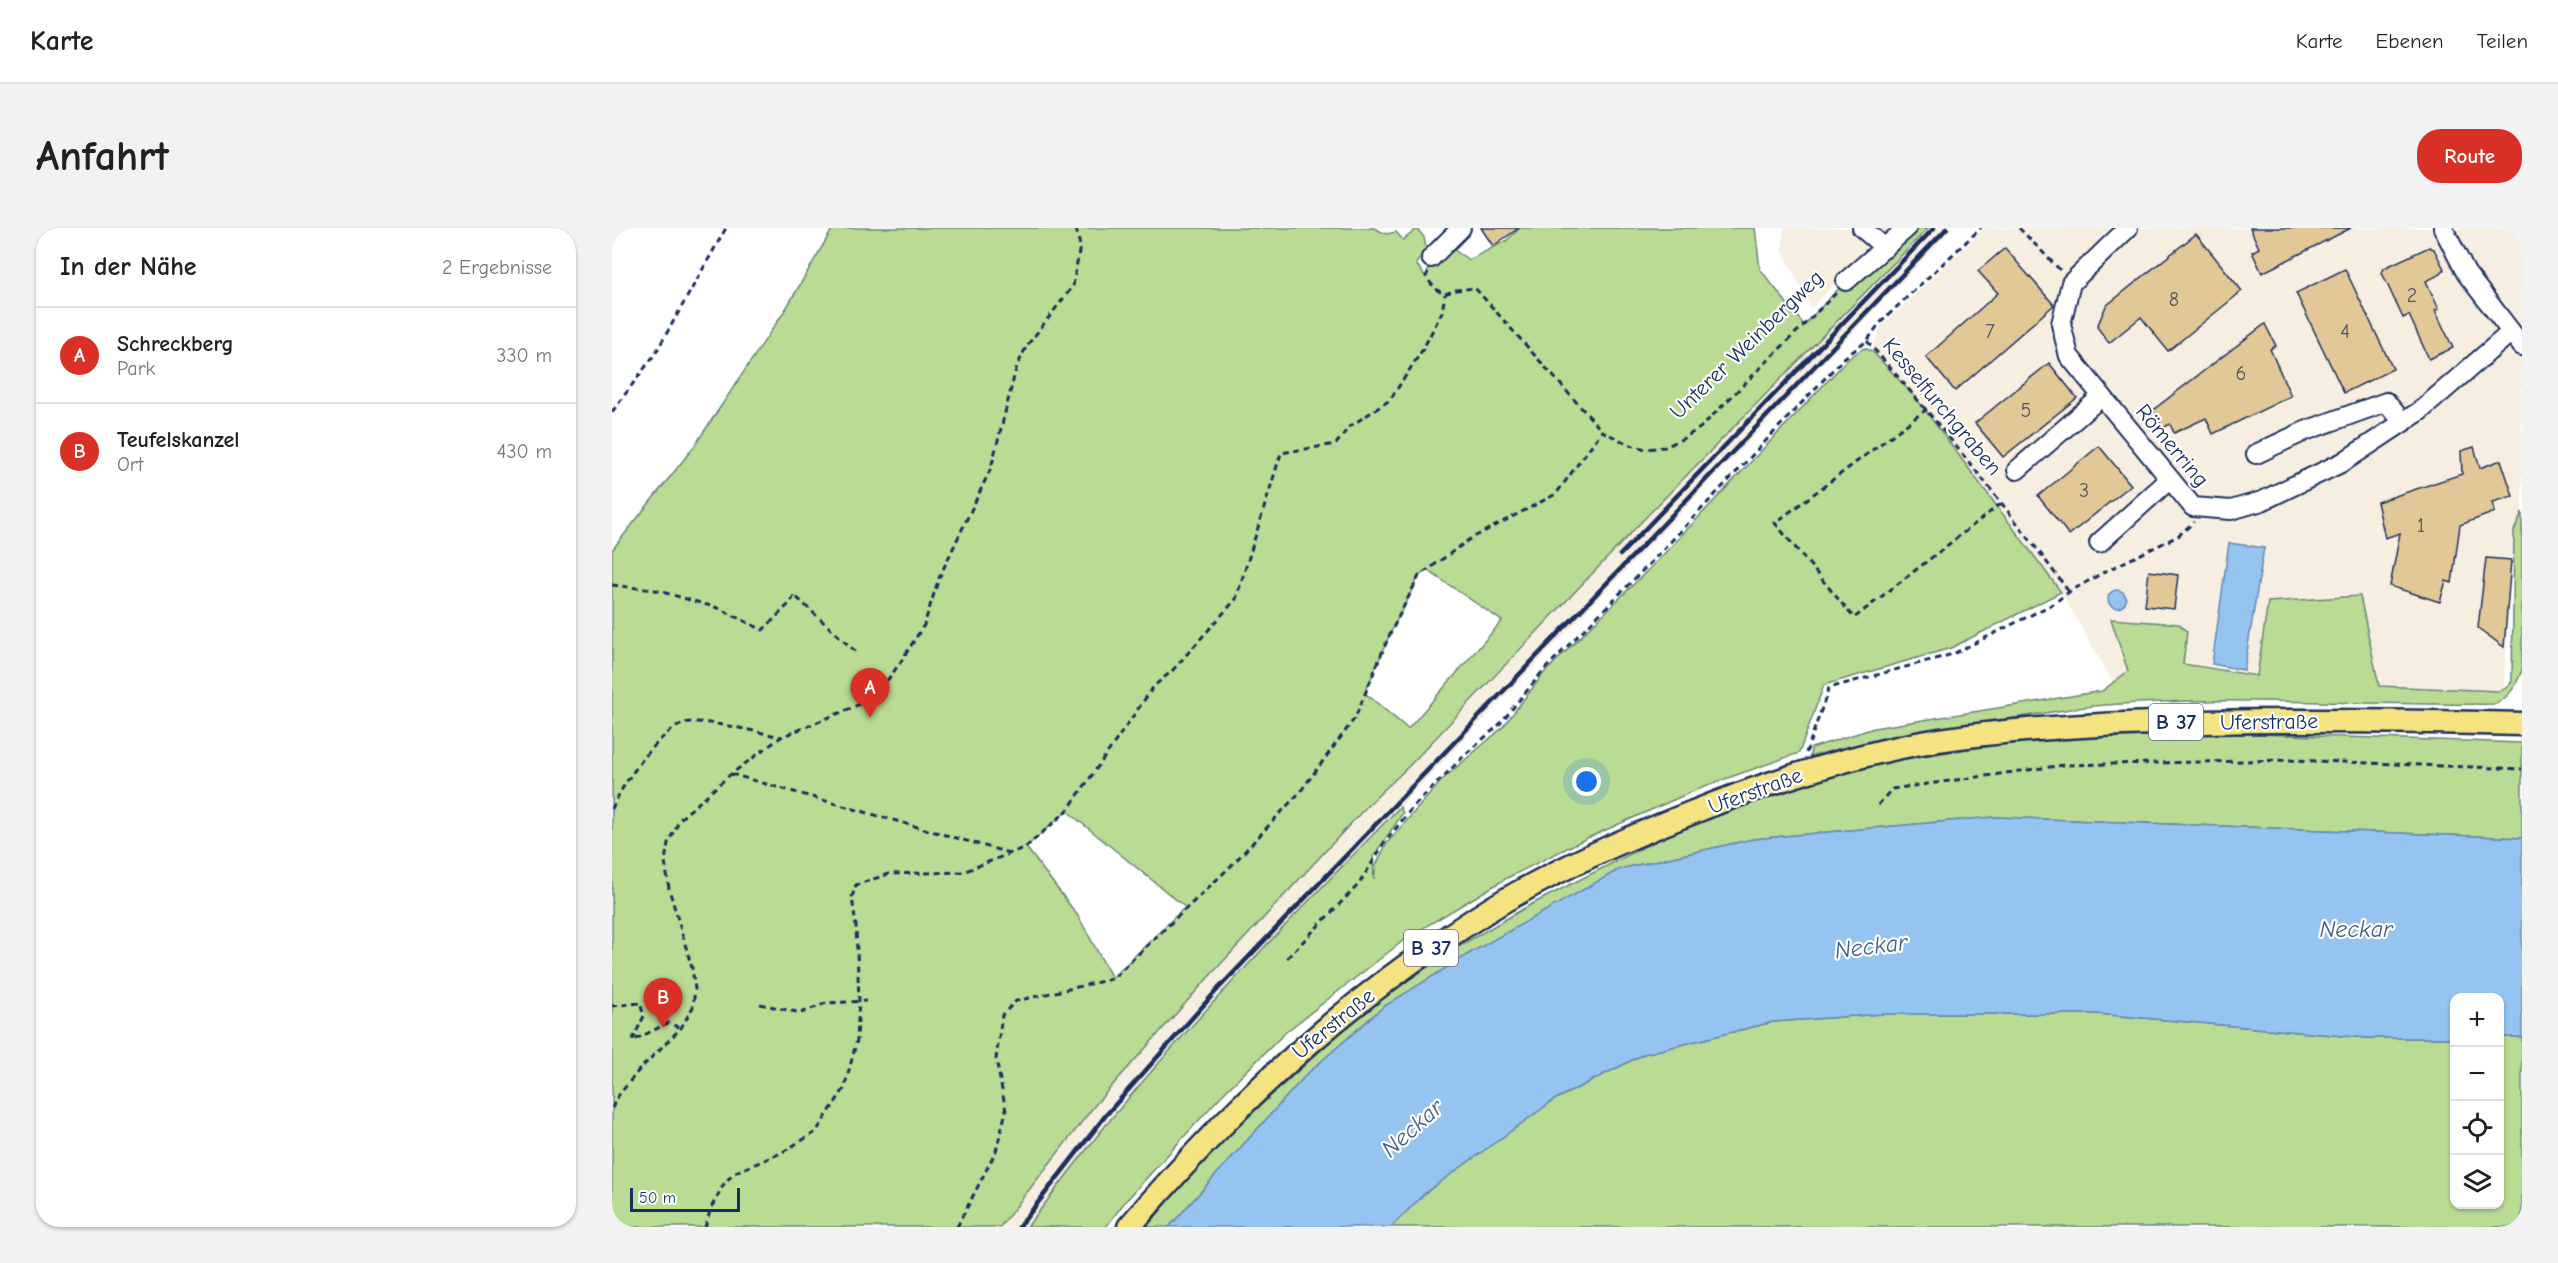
<!DOCTYPE html>
<html lang="de">
<head>
<meta charset="utf-8">
<style>
	:root { --surface:#fff; --page:#f2f2f2; --text:#202124; --muted:#757577; --line:#e0e0e0; --accent:#d93025 }
	body { margin:0; font-family:"Comic Neue",sans-serif; background:var(--page); color:var(--text) }
	.controls { position:absolute; right:18px; bottom:18px; display:grid; overflow:hidden; border-radius:12px; box-shadow:0 2px 4px #0004 }
	.controls button { width:54px; height:54px; display:grid; place-items:center; padding:0; border:0; border-bottom:2px solid var(--line); background:var(--surface); color:var(--text); font:30px sans-serif }
	.scale { position:absolute; left:18px; bottom:15px; width:110px; box-sizing:border-box; padding-left:6px; border:3px solid #1b2f5e; border-top:0; font-size:16px; line-height:21px; white-space:nowrap; color:#1b2f5e; -webkit-text-stroke:4px #fff; paint-order:stroke }
	.you { position:absolute; left:975px; top:554px; width:21px; height:21px; margin:-15px; border:4px solid #fff; border-radius:50%; background:#1a73e8; box-shadow:0 0 0 9px #1a73e833 }
	.badge { display:grid; place-items:center; width:39px; height:39px; border-radius:50%; background:var(--accent); color:#fff; font-size:20px; font-weight:700 }
	.pin { position:absolute; translate:-50% -50px; filter:drop-shadow(0 2px 3px #0008) }
	.pin::after { content:''; position:absolute; top:32px; width:21px; height:18px; background:inherit; clip-path:polygon(0 0,100% 0,50% 100%) }
	.list { margin:0; padding:0; list-style:none }
	h2 { display:flex; justify-content:space-between; align-items:center; height:78px; margin:0; padding:0 24px; font-size:26px }
	h2 small { font-size:20px; font-weight:400; color:var(--muted) }
	.list li { display:grid; grid-template-columns:39px 1fr auto; gap:18px; align-items:center; box-sizing:border-box; height:96px; padding:0 24px; border-top:2px solid var(--line) }
	.list b { display:block; font-size:22px; white-space:nowrap }
	.list p { margin:0; font-size:20px; white-space:nowrap; color:var(--muted) }
	.list em { font-size:20px; font-style:normal; color:var(--muted) }
	.icon { flex:none; width:33px; height:33px; fill:none; stroke:currentColor; stroke-width:2; stroke-linecap:round; stroke-linejoin:round }
	.map { position:relative; flex:none; width:1910px; height:999px; overflow:hidden; border-radius:24px }
	header { display:flex; align-items:center; gap:36px; box-sizing:border-box; height:84px; padding:0 30px; background:var(--surface); border-bottom:2px solid var(--line) }
	header strong { font-size:28px }
	nav { display:flex; gap:33px; margin-inline-start:auto; font-size:21px }
	.intro { display:flex; align-items:center; justify-content:space-between; box-sizing:border-box; height:144px; padding:0 36px }
	h1 { margin:0; font-size:42px }
	.button { padding:15px 27px; border-radius:24px; background:var(--accent); color:#fff; font-size:21px; font-weight:700 }
	main { display:flex; gap:36px; padding:0 36px }
	aside { flex:1; background:var(--surface); border-radius:24px; box-shadow:0 2px 4px #0004 }
	.map>svg:first-child { display:block }
	.built { fill:#f6eee0 }
	.green { fill:#badb94; stroke:#6a8579; stroke-width:1.5; fill-rule:evenodd }
	.water { fill:#96c4f0; stroke:#6588b6; stroke-width:1.5 }
	.building { fill:#e2c897; stroke:#1b2f5e; stroke-width:1.5 }
	.lines { fill:none; stroke-linecap:round; stroke-linejoin:round }
	.minor-casing { stroke:#1b2f5e; stroke-width:22 }
	.major-casing { stroke:#1b2f5e; stroke-width:27 }
	.path { stroke:#1b2f5e; stroke-width:3; stroke-dasharray:6 4.5; stroke-linecap:butt }
	.minor { stroke:#fff; stroke-width:18 }
	.major { stroke:#f5e382; stroke-width:22 }
	.rail { stroke:#1b2f5e; stroke-width:4.5 }
	.labels { text-anchor:middle; stroke-width:4.5; stroke-linejoin:round; paint-order:stroke }
	.number-label { font-size:20px; fill:#4d556c }
	.shield { fill:#fff; stroke:#5f6d8e; stroke-width:1.5 }
	.shield-label { font-size:21px; font-weight:bold; fill:#1b2f5e }
	.street-label { font-size:22px; fill:#1b2f5e; stroke:#fff }
	.water-label { font-size:24px; font-style:italic; fill:#405c8a; stroke:#fff }
</style>
</head>
<body>
<header>
<strong>Karte</strong>
<nav><a>Karte</a><a>Ebenen</a><a>Teilen</a></nav>
</header>
<div class="intro"><h1>Anfahrt</h1><a class="button">Route</a></div>
<main>
<aside>
<h2>In der Nähe<small>2 Ergebnisse</small></h2>
<ul class="list">
<li><span class="badge">A</span><div><b>Schreckberg</b><p>Park</p></div><em>330 m</em></li>
<li><span class="badge">B</span><div><b>Teufelskanzel</b><p>Ort</p></div><em>430 m</em></li>
</ul>
</aside>
<div class="map">
<svg width="1910" height="999" viewBox="0 0 1910 999">
	<rect width="100%" height="100%" fill="#fff"/>
	<filter id="ink" filterUnits="userSpaceOnUse"><feTurbulence type="fractalNoise" baseFrequency=".0167" numOctaves="2"/><feDisplacementMap in="SourceGraphic" scale="12" xChannelSelector="R" yChannelSelector="G"/><feConvolveMatrix kernelMatrix="1 2 1 2 8 2 1 2 1" color-interpolation-filters="sRGB"/></filter>
	<g filter="url(#ink)">
		<!-- built -->
		<g class="built">
			<polygon points="1172,0 1277,0 1199,80 1171,23"/>
			<polygon points="1316,0 1341,0 609,766 499,891 415,999 388,999 483,877 594,752 756,577 797,538 1036,287"/>
			<polygon points="1373,0 1910,0 1910,284 1902,303 1891,468 1505,461 1449,364 1304,170 1260,123 1269,98"/>
		</g>
		<!-- green -->
		<g class="green">
			<path d="M221 0H762L774 6 784 4 791 12 805 1 812 9 814 21 804 36 814 49 819 30 833 16 857 32 894 13 908 0H1143L1148 41 1192 97 1234 53 1295 0H1316L1036 287 797 538 756 577 594 752 483 877 388 999H0V322L81 220 175 79ZM815 342 890 393 796 501 753 465 777 408 807 348ZM455 583 573 679 500 750 466 688 414 619Z"/>
			<path d="M1252 120 1260 123 1304 170 1449 364 1339 420 1212 457 1187 525 1093 558 971 612 895 650 796 709 675 803 608 869 512 975 494 999H415C443 963 470 926 499 891 590 782 689 680 788 579L791 585 761 629 762 651 764 637 775 615 831 551 890 500 932 445 1049 329 1237 130Z"/>
			<path d="M1910 284V442C1904 458 1899 467 1884 476 1754 478 1623 467 1493 477 1453 480 1415 489 1376 494 1316 502 1256 511 1198 529L1199 520 1262 500 1490 463 1516 443 1499 391 1567 396 1575 404 1571 436 1645 448 1656 374 1748 368 1767 458 1888 463 1896 459 1900 453 1902 303Z"/>
			<polygon points="1617,505 1910,515 1910,610 1382,589 1141,611 1008,641 771,779 695,846 557,999 535,999 576,949 624,900 755,780 844,720 918,677 1081,594 1164,561 1267,535 1368,519 1447,511"/>
			<polygon points="1270,786 1486,786 1755,810 1842,810 1842,976 1888,976 1888,809 1910,809 1910,999 779,999 813,965 942,872 1032,826 1161,794"/>
		</g>
		<!-- water -->
		<g class="water">
			<polygon points="1617,315 1652,320 1632,442 1600,436"/>
			<circle cx="1505" cy="371" r="9"/>
			<polygon points="1382,589 1910,610 1910,809 1888,809 1888,770 1842,770 1842,810 1755,810 1486,786 1270,786 1161,794 1032,826 942,872 813,965 779,999 557,999 695,846 771,779 858,725 1008,641 1141,611"/>
		</g>
		<!-- building -->
		<g class="building">
			<polygon points="869,0 907,0 881,18"/>
			<polygon points="1638,0 1739,0 1650,45 1640,24 1647,20"/>
			<polygon points="1584,6 1630,63 1556,123 1529,89 1497,115 1485,99 1494,78"/>
			<polygon points="1817,19 1822,21 1832,41 1829,46 1814,53 1827,81 1823,82 1841,120 1817,131 1797,87 1791,90 1770,45 1772,40"/>
			<polygon points="1393,20 1442,77 1343,163 1314,129 1386,65 1366,43"/>
			<polygon points="1733,41 1781,141 1732,165 1684,65"/>
			<polygon points="1653,96 1664,118 1658,121 1679,168 1601,206 1594,190 1562,205 1558,196 1551,200 1541,182"/>
			<polygon points="1437,135 1465,170 1391,229 1363,195"/>
			<polygon points="1487,218 1519,257 1457,307 1426,268"/>
			<polygon points="1862,219 1868,240 1889,232 1901,268 1881,274 1883,284 1848,297 1840,355 1834,353 1828,374 1778,358 1788,305 1773,310 1765,274 1850,246 1849,223"/>
			<polygon points="1874,330 1899,332 1892,419 1866,400"/>
			<polygon points="1537,343 1566,347 1562,381 1533,378"/>
		</g>
		<g class="lines">
			<defs>
				<g id="minor">
					<polyline points="1250,0 1273,20"/>
					<polyline points="1516,0 1459,55 1449,96 1457,128 1581,279 1619,282 1650,273 1731,234 1808,183 1898,105"/>
					<polyline points="1831,0 1854,45 1910,118"/>
					<polyline points="819,30 849,0"/>
					<polyline points="1234,53 1295,0"/>
					<polyline points="1644,226 1693,203 1774,174 1791,194"/>
					<polyline points="1405,242 1490,168"/>
					<polyline points="1487,315 1558,251"/>
				</g>
				<path id="major" d="M517 999C602 900 688 815 794 738 830 713 866 687 904 666 959 635 1016 610 1074 587 1156 554 1240 526 1327 512 1415 499 1502 495 1591 494 1697 492 1803 493 1910 496"/>
			</defs>
			<!-- minor casing -->
			<use href="#minor" class="minor-casing"/>
			<!-- major casing -->
			<use href="#major" class="major-casing"/>
			<!-- path -->
			<g class="path">
				<polyline points="1407,0 1450,44"/>
				<path d="M816 44 814 49C820 57 824 63 833 66L844 62 863 60 990 203 1018 217 1034 221 1053 219 1072 210 1088 200 1225 64"/>
				<path d="M1255 113C1326 194 1393 277 1457 364"/>
				<polyline points="1315,181 1163,295 1242,390 1391,274"/>
				<polyline points="0,184 43,126 114,0"/>
				<polyline points="0,357 43,362 106,380 151,402 179,374 182,367 244,424"/>
				<polyline points="1194,525 1217,460 1341,426 1441,376 1457,364 1494,343 1566,308 1582,294"/>
				<polyline points="119,546 397,625"/>
				<polyline points="1266,577 1280,561 1452,537 1679,532 1910,541"/>
				<path d="M0 581C9 557 48 502 73 495 88 490 151 505 169 509"/>
				<polyline points="675,730 747,656 773,614 800,580 856,524 887,497 931,443 1047,326 1232,130 1255,113 1267,96 1293,71 1369,0"/>
				<polyline points="148,776 189,785 214,775 254,773"/>
				<polyline points="0,778 28,775 32,788 20,813 56,795 69,800"/>
				<polyline points="0,880 6,868 27,842 69,800 81,779 83,761 80,740 57,661 53,633 56,615 68,591 119,546 169,509 242,479 266,465 288,435 312,397 327,350 379,240 404,141 414,119 461,58 468,18 464,0"/>
				<polyline points="93,999 99,980 113,954 124,944 169,925 204,904 232,861 245,812 247,772 244,698 240,669 244,657 276,646 351,644 414,619 455,583 542,458 560,443 624,371 669,225 724,216 737,199 778,172 811,121 830,84 833,66"/>
				<polyline points="345,999 384,923 394,883 384,831 390,787 404,773 500,751 619,638 688,564 743,490 777,408 807,348 858,311 944,266 990,203"/>
			</g>
			<!-- minor -->
			<use href="#minor" class="minor"/>
			<!-- major -->
			<use href="#major" class="major"/>
			<!-- rail -->
			<g class="rail">
				<polyline points="1008,327 1322,0"/>
				<polyline points="407,999 494,887 605,762 1335,0"/>
			</g>
		</g>
	</g>
	<g class="labels">
		<!-- number labels -->
		<g class="number-label">
			<text x="1800" y="74">2</text>
			<text x="1562" y="78">8</text>
			<text x="1378" y="110">7</text>
			<text x="1733" y="110">4</text>
			<text x="1629" y="152">6</text>
			<text x="1414" y="189">5</text>
			<text x="1472" y="269">3</text>
			<text x="1809" y="304">1</text>
		</g>
		<!-- shield labels -->
		<g class="shield">
			<rect x="1537" y="476" width="54" height="36" rx="4.5"/>
			<rect x="792" y="702" width="54" height="36" rx="4.5"/>
		</g>
		<g class="shield-label">
			<text x="1564" y="501">B 37</text>
			<text x="819" y="727">B 37</text>
		</g>
		<!-- street labels -->
		<g class="street-label">
			<text transform="translate(1134 116) rotate(-44)" y="8">Unterer Weinbergweg</text>
			<text transform="translate(1331 178) rotate(50)" y="8">Kesselfurchgraben</text>
			<text transform="translate(1561 217) rotate(50)" y="8">Römerring</text>
			<text transform="translate(1657 493) rotate(-1)" y="8">Uferstraße</text>
			<text transform="translate(1143 562) rotate(-20)" y="8">Uferstraße</text>
			<text transform="translate(721 795) rotate(-39)" y="8">Uferstraße</text>
		</g>
		<!-- water labels -->
		<g class="water-label">
			<text x="1744" y="709">Neckar</text>
			<text transform="translate(1259 718) rotate(-7)" y="8">Neckar</text>
			<text transform="translate(800 900) rotate(-42)" y="8">Neckar</text>
		</g>
	</g>
</svg>
<div class="controls">
<button>+</button>
<button>−</button>
<button><svg class="icon" aria-label="locate" viewBox="0 0 24 24"><circle cx="12" cy="12" r="6"/><path d="M12 2v4M12 18v4M2 12h4M18 12h4"/></svg></button>
<button><svg class="icon" aria-label="layers" viewBox="0 0 24 24"><path d="M12 4l9 5-9 5-9-5zM3 14l9 5 9-5"/></svg></button>
</div>
<div class="scale">50 m</div>
<div class="you"></div>
<div class="pin badge" style="left:258px;top:490px">A</div>
<div class="pin badge" style="left:51px;top:800px">B</div>
</div>
</main>
</body>
</html>
